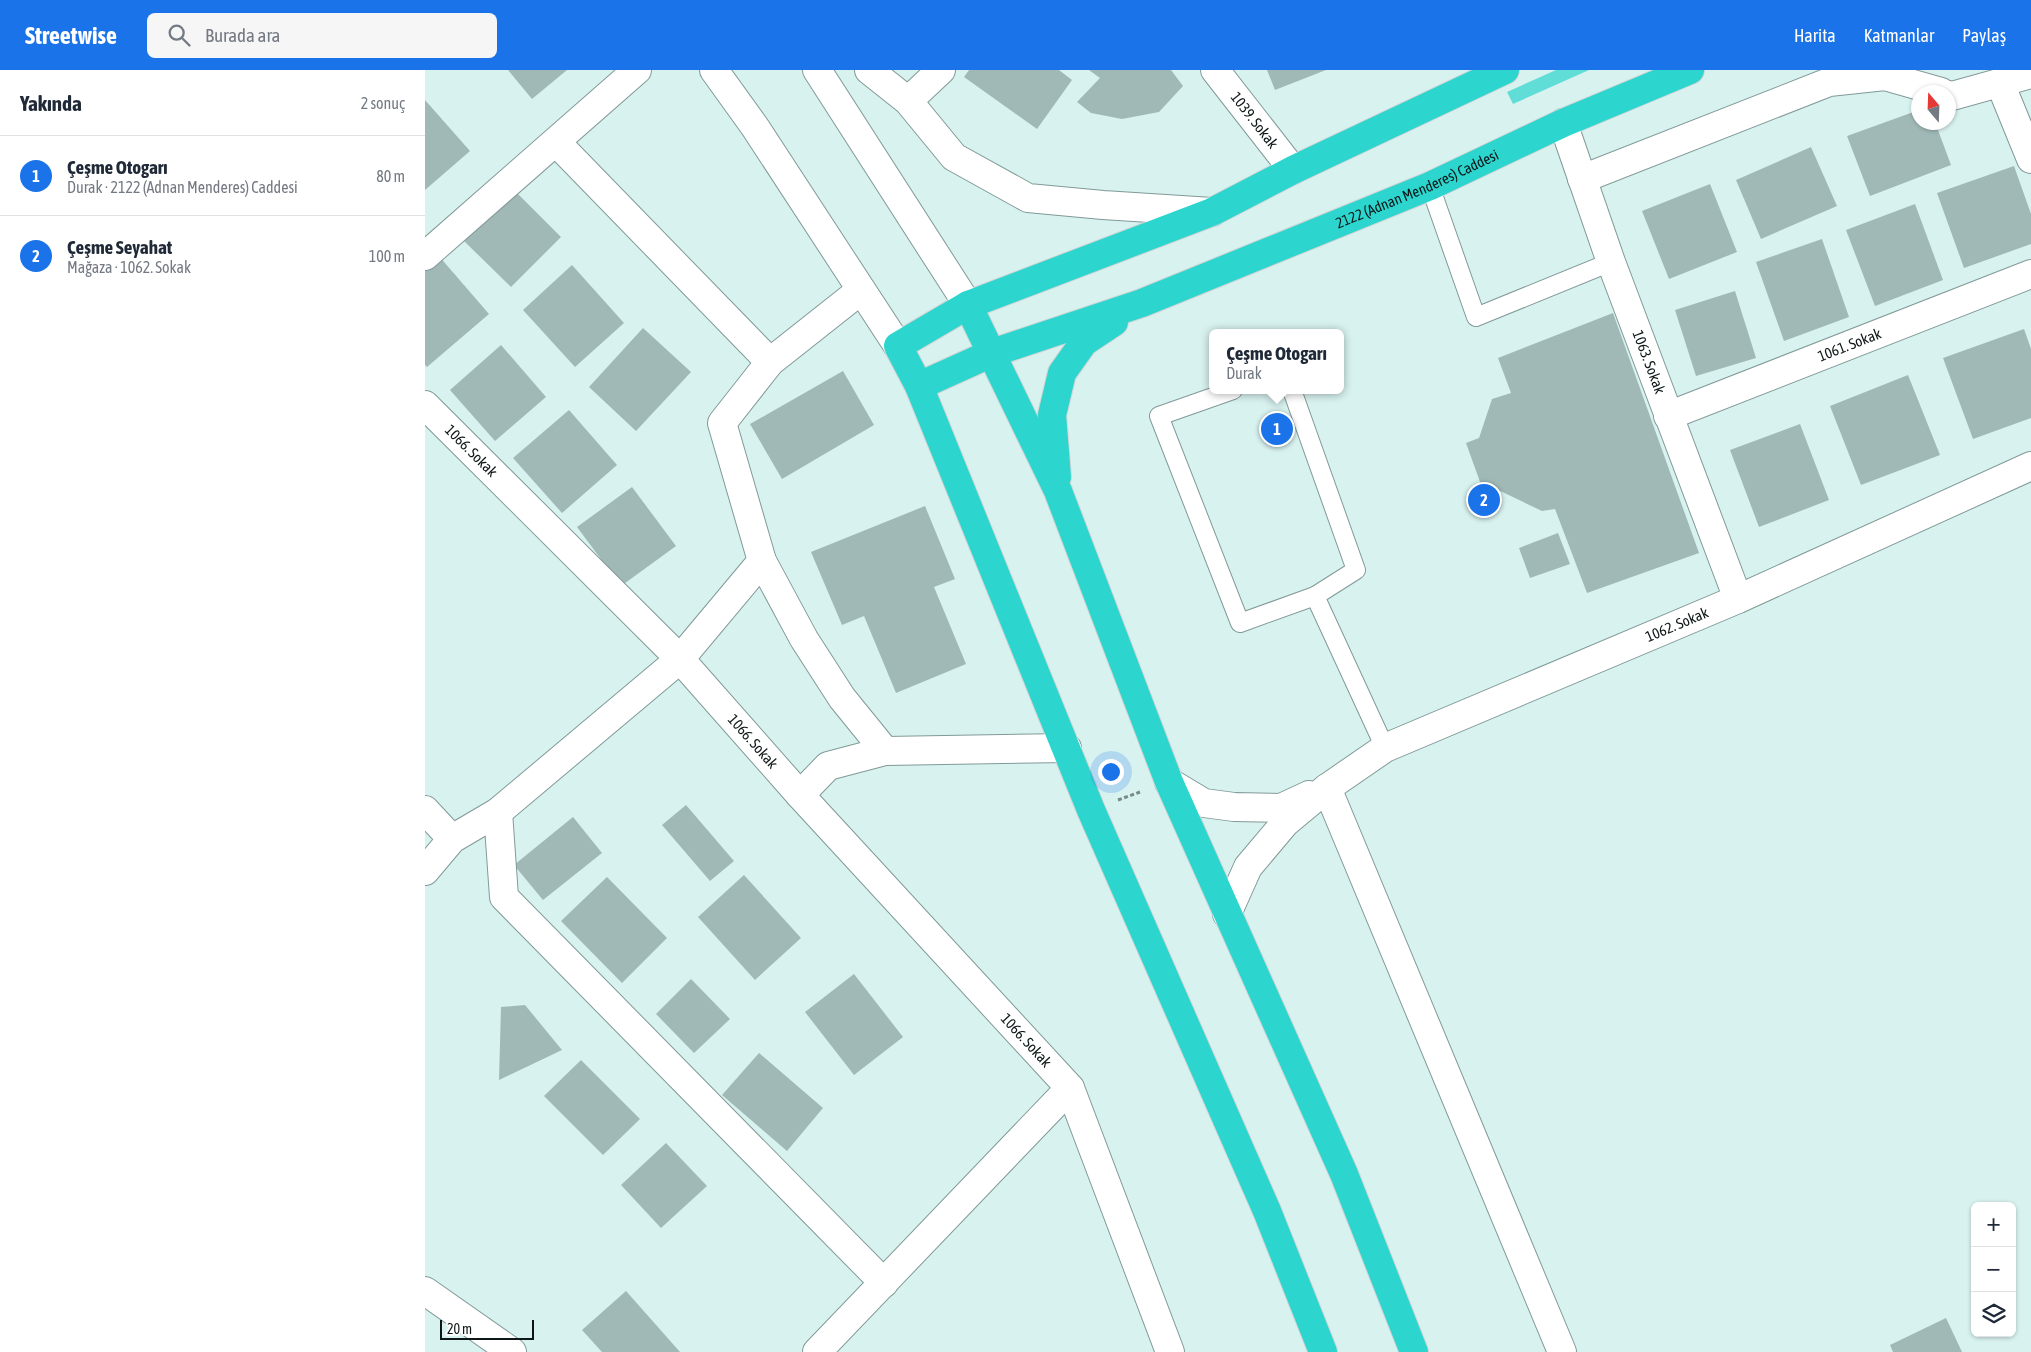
<!DOCTYPE html>
<html lang="tr">
<head>
<meta charset="utf-8">
<style>
	:root { --surface:#fff; --page:#f6f6f7; --text:#1f2937; --muted:#747a83; --line:#e0e1e3; --accent:#1a73e8 }
	body { margin:0; font-family:"Asap Condensed",sans-serif; background:var(--page); color:var(--text) }
	.controls { position:absolute; right:15px; bottom:15px; display:grid; overflow:hidden; border-radius:8px; box-shadow:0 1px 4px #0004 }
	.controls button { width:45px; height:45px; display:grid; place-items:center; padding:0; border:0; border-bottom:1px solid var(--line); background:var(--surface); color:var(--text); font:25px sans-serif }
	.compass { position:absolute; left:1486px; top:15px; width:45px; height:45px; border-radius:50%; background:var(--surface); box-shadow:0 1px 4px #0004; rotate:341deg }
	.scale { position:absolute; left:15px; bottom:12px; width:94px; box-sizing:border-box; padding-left:5px; border:2px solid #0e1717; border-top:0; font-size:14px; line-height:18px; white-space:nowrap; color:#0e1717; -webkit-text-stroke:4px #fff; paint-order:stroke }
	.you { position:absolute; left:685px; top:701px; width:18px; height:18px; margin:-12px; border:4px solid #fff; border-radius:50%; background:#1a73e8; box-shadow:0 0 0 8px #1a73e833 }
	.badge { display:grid; place-items:center; width:32px; height:32px; border-radius:50%; background:var(--accent); color:#fff; font-size:16px; font-weight:700 }
	.pin { position:absolute; translate:-50% -50%; border:2px solid #fff; box-shadow:0 1px 5px #0006 }
	.popup { position:absolute; left:784px; top:259px; width:135px; height:65px; box-sizing:border-box; display:grid; place-content:center; border-radius:8px; background:var(--surface); filter:drop-shadow(0 1px 4px #0005); font-size:16px; white-space:nowrap; color:var(--muted) }
	.popup b { font-size:19px; color:var(--text) }
	.popup::after { content:''; position:absolute; left:50%; top:100%; margin-left:-10px; border:10px solid transparent; border-top-color:var(--surface) }
	.list { margin:0; padding:0; list-style:none }
	h2 { display:flex; justify-content:space-between; align-items:center; height:65px; margin:0; padding:0 20px; font-size:21px }
	h2 small { font-size:16px; font-weight:400; color:var(--muted) }
	.list li { display:grid; grid-template-columns:32px 1fr auto; gap:15px; align-items:center; box-sizing:border-box; height:80px; padding:0 20px; border-top:1px solid var(--line) }
	.list b { display:block; font-size:19px; white-space:nowrap }
	.list p { margin:0; font-size:16px; white-space:nowrap; color:var(--muted) }
	.list em { font-size:16px; font-style:normal; color:var(--muted) }
	.icon { flex:none; width:28px; height:28px; fill:none; stroke:currentColor; stroke-width:2; stroke-linecap:round; stroke-linejoin:round }
	.map { position:relative; flex:none; width:1606px; height:1282px; overflow:hidden }
	header { display:flex; align-items:center; gap:30px; box-sizing:border-box; height:70px; padding:0 25px; background:var(--accent); color:#fff }
	header strong { font-size:24px }
	nav { display:flex; gap:28px; margin-inline-start:auto; font-size:18px }
	.search { width:350px; height:45px; background:var(--page); display:flex; align-items:center; gap:12px; box-sizing:border-box; padding:0 18px; border-radius:8px; color:var(--muted); font-size:19px }
	main { display:flex }
	aside { flex:1; background:var(--surface) }
	.map>svg:first-child { display:block }
	.green { fill:#60ddd7 }
	.building { fill:#a0b9b7 }
	.lines { fill:none; stroke-linecap:round; stroke-linejoin:round }
	.lane-casing { stroke:#819a98; stroke-width:20 }
	.street-casing { stroke:#819a98; stroke-width:30 }
	.secondary-casing { stroke:#819a98; stroke-width:30 }
	.highway-casing { stroke:#d4d5d5; stroke-width:30 }
	.path { stroke:#778988; stroke-width:3; stroke-dasharray:4 2.5; stroke-linecap:butt }
	.lane { stroke:#fff; stroke-width:18 }
	.street { stroke:#fff; stroke-width:28 }
	.secondary { stroke:#fff; stroke-width:28 }
	.highway { stroke:#2cd6cf; stroke-width:28 }
	.labels { text-anchor:middle; stroke-width:4; stroke-linejoin:round; paint-order:stroke }
	.street-label { font-size:15px; fill:#0e1717; stroke:#fff }
</style>
</head>
<body>
<header>
<strong>Streetwise</strong>
<div class="search"><svg class="icon" aria-label="search" viewBox="0 0 24 24"><circle cx="10" cy="10" r="6"/><path d="M15 15l6 6"/></svg>Burada ara</div>
<nav><a>Harita</a><a>Katmanlar</a><a>Paylaş</a></nav>
</header>
<main>
<aside>
<h2>Yakında<small>2 sonuç</small></h2>
<ul class="list">
<li><span class="badge">1</span><div><b>Çeşme Otogarı</b><p>Durak · 2122 (Adnan Menderes) Caddesi</p></div><em>80 m</em></li>
<li><span class="badge">2</span><div><b>Çeşme Seyahat</b><p>Mağaza · 1062. Sokak</p></div><em>100 m</em></li>
</ul>
</aside>
<div class="map">
<svg width="1606" height="1282" viewBox="0 0 1606 1282">
	<rect width="100%" height="100%" fill="#d8f2f0"/>
	<!-- green -->
	<polygon class="green" points="1131,0 1164,0 1088,34 1082,22"/>
	<!-- building -->
	<g class="building">
		<polygon points="83,0 142,0 107,29"/>
		<polygon points="544,0 634,0 647,10 612,59 539,7"/>
		<polygon points="664,0 746,0 758,16 734,42 697,49 666,43 652,32 675,8"/>
		<polygon points="842,0 901,0 850,20"/>
		<polygon points="0,30 45,81 0,120"/>
		<polygon points="1494,40 1494,52 1510,52 1526,95 1445,126 1422,66"/>
		<polygon points="1386,77 1412,136 1336,169 1311,110"/>
		<polygon points="1589,96 1606,144 1606,174 1539,198 1512,123"/>
		<polygon points="1285,114 1312,182 1244,209 1217,141"/>
		<polygon points="90,121 136,167 86,217 39,171"/>
		<polygon points="1490,134 1518,210 1450,236 1421,160"/>
		<polygon points="1397,169 1424,247 1359,271 1331,192"/>
		<polygon points="13,185 64,244 2,297 0,295 0,197"/>
		<polygon points="147,195 199,253 150,297 98,240"/>
		<polygon points="1310,221 1331,288 1271,306 1250,240"/>
		<polygon points="1188,243 1274,483 1162,523 1130,439 1117,441 1071,419 1059,423 1041,373 1054,368 1067,329 1086,323 1073,288"/>
		<polygon points="218,258 266,302 211,361 164,317"/>
		<polygon points="1599,259 1606,279 1606,348 1548,369 1518,288"/>
		<polygon points="76,275 121,327 70,371 25,320"/>
		<polygon points="418,301 449,355 357,409 325,354"/>
		<polygon points="1483,305 1515,385 1436,415 1405,336"/>
		<polygon points="144,340 192,395 137,443 88,388"/>
		<polygon points="1375,354 1404,430 1334,457 1305,380"/>
		<polygon points="207,417 251,476 196,516 152,457"/>
		<polygon points="500,436 530,509 509,517 541,594 471,623 439,546 417,555 386,482"/>
		<polygon points="1133,463 1145,494 1105,508 1094,478"/>
		<polygon points="261,735 309,791 285,811 237,755"/>
		<polygon points="148,747 177,783 118,830 89,795"/>
		<polygon points="319,805 376,868 330,910 273,847"/>
		<polygon points="182,807 242,868 197,913 136,851"/>
		<polygon points="429,904 478,967 429,1005 380,942"/>
		<polygon points="266,909 305,949 269,983 231,944"/>
		<polygon points="100,935 137,980 74,1010 76,937"/>
		<polygon points="334,983 398,1038 362,1081 297,1025"/>
		<polygon points="156,990 215,1049 178,1085 119,1026"/>
		<polygon points="241,1073 282,1116 236,1158 196,1115"/>
		<polygon points="201,1221 255,1282 177,1282 157,1260"/>
		<polygon points="1521,1248 1537,1282 1468,1282 1465,1275"/>
	</g>
	<g class="lines">
		<defs>
			<g id="lane">
				<polyline points="1005,116 1051,247 1186,192"/>
				<polyline points="808,320 734,346 815,553 890,526 931,500 867,320"/>
				<polyline points="890,526 960,678"/>
			</g>
			<g id="street">
				<path id="s1" d="M790 0 868 100"/>
				<polyline points="1575,13 1606,89"/>
				<polyline points="1524,25 1527,26 1606,4"/>
				<polyline points="483,31 516,0"/>
				<path id="s2" d="M1138 53 1186 192 1313 529"/>
				<polyline points="131,72 345,292"/>
				<polyline points="1157,109 1404,12 1460,6 1516,22"/>
				<polyline points="0,186 212,0"/>
				<path id="s3" d="M0 335 255 589 375 725 645 1018 745 1282"/>
				<path id="s4" d="M1243 346 1606 204"/>
				<polyline points="337,491 379,569 417,628 460,681"/>
				<polyline points="744,712 779,733 809,737 856,738 884,725"/>
				<polyline points="902,718 1137,1282"/>
				<polyline points="375,725 403,696 460,681 642,678"/>
				<polyline points="0,740 27,769"/>
				<polyline points="73,742 79,827 459,1213"/>
				<polyline points="0,801 27,769 73,742 255,589 337,491 297,353 345,292 436,220"/>
				<path id="s5" d="M802 844 823 797 860 753 902 718 960 678 1313 529 1606 396"/>
				<polyline points="0,1221 87,1282"/>
				<polyline points="392,1282 645,1018"/>
			</g>
			<g id="secondary">
				<polyline points="289,0 330,57 473,276"/>
				<polyline points="392,0 543,235"/>
				<polyline points="444,0 483,31 529,87 603,128 678,135 787,142"/>
			</g>
			<g id="highway">
				<polyline points="543,235 633,421 744,712 919,1104 989,1282"/>
				<path id="s6" d="M494 316 567 283 717 233 1005 116 1138 53 1265 0"/>
				<polyline points="632,407 627,345 637,303 659,272 689,252"/>
				<polyline points="898,1282 842,1141 666,740 494,316 473,276 543,235 787,142 868,100 1080,0"/>
			</g>
		</defs>
		<!-- lane casing -->
		<use href="#lane" class="lane-casing"/>
		<!-- street casing -->
		<use href="#street" class="street-casing"/>
		<!-- secondary casing -->
		<use href="#secondary" class="secondary-casing"/>
		<!-- highway casing -->
		<use href="#highway" class="highway-casing"/>
		<!-- path -->
		<polyline class="path" points="693,730 715,722"/>
		<!-- lane -->
		<use href="#lane" class="lane"/>
		<!-- street -->
		<use href="#street" class="street"/>
		<!-- secondary -->
		<use href="#secondary" class="secondary"/>
		<!-- highway -->
		<use href="#highway" class="highway"/>
	</g>
	<g class="labels">
		<!-- street labels -->
		<g class="street-label">
			<text dy="5" stroke="none"><textPath href="#s1" startOffset="64">1039. Sokak</textPath></text>
			<text dy="5" stroke="none"><textPath href="#s6" startOffset="536">2122 (Adnan Menderes) Caddesi</textPath></text>
			<text dy="5" stroke="none"><textPath href="#s4" startOffset="195">1061. Sokak</textPath></text>
			<text dy="5" stroke="none"><textPath href="#s2" startOffset="254">1063. Sokak</textPath></text>
			<text dy="5" stroke="none"><textPath href="#s3" startOffset="65">1066. Sokak</textPath></text>
			<text dy="5" stroke="none"><textPath href="#s5" startOffset="551">1062. Sokak</textPath></text>
			<text dy="5" stroke="none"><textPath href="#s3" startOffset="470">1066. Sokak</textPath></text>
			<text dy="5" stroke="none"><textPath href="#s3" startOffset="875">1066. Sokak</textPath></text>
		</g>
	</g>
</svg>
<div class="controls">
<button>+</button>
<button>−</button>
<button><svg class="icon" aria-label="layers" viewBox="0 0 24 24"><path d="M12 4l9 5-9 5-9-5zM3 14l9 5 9-5"/></svg></button>
</div>
<svg class="compass" viewBox="-18 -18 36 36"><path d="M0-13l5 13h-10z" fill="#e53935"/><path d="M0 13l5-13h-10z" fill="#747a83"/></svg>
<div class="scale">20 m</div>
<div class="you"></div>
<div class="pin badge" style="left:852px;top:359px">1</div>
<div class="popup"><b>Çeşme Otogarı</b>Durak</div>
<div class="pin badge" style="left:1059px;top:430px">2</div>
</div>
</main>
</body>
</html>
